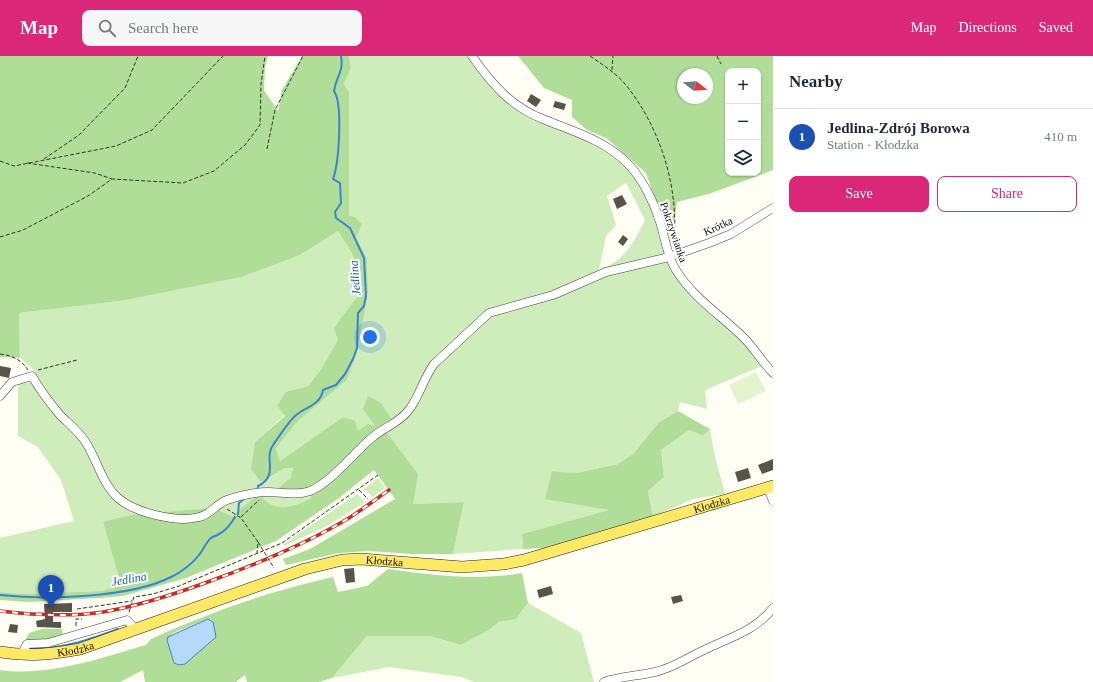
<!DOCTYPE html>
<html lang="en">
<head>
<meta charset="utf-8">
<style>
	:root { --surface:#fff; --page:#f6f6f7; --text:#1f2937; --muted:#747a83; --line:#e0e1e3; --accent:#db2777 }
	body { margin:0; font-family:Georgia,serif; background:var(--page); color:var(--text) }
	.controls { position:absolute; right:12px; top:12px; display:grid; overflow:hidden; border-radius:8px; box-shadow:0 1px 3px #0004 }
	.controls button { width:36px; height:36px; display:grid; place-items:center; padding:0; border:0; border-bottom:1px solid var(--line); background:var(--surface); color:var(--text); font:20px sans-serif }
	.compass { position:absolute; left:677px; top:12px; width:36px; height:36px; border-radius:50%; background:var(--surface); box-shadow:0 1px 3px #0004; rotate:107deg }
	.you { position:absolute; left:370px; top:281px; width:14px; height:14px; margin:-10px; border:3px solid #fff; border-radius:50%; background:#1a73e8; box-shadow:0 0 0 6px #1a73e833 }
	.badge { display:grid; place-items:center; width:26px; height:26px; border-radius:50%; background:var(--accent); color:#fff; font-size:13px; font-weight:700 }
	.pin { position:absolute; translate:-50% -33px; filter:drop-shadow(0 1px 2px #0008) }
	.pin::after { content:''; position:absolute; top:21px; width:14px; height:12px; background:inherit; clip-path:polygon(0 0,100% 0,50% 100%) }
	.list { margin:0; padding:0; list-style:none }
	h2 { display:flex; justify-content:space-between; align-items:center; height:52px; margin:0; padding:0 16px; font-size:17px }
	h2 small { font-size:13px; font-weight:400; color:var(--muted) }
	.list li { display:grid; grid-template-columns:26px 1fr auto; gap:12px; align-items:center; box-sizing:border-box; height:56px; padding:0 16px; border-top:1px solid var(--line) }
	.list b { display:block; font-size:15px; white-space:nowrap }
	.list p { margin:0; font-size:13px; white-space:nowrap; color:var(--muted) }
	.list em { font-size:13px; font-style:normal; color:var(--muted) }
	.actions { display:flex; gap:8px; padding:12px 16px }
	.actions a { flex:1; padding:9px 0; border:1px solid var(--accent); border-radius:8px; text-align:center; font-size:14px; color:var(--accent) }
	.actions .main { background:var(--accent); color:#fff }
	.icon { flex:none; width:22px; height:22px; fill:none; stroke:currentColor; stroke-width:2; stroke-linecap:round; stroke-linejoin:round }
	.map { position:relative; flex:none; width:773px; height:626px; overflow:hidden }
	header { display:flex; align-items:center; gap:24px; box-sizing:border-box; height:56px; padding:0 20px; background:var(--accent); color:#fff }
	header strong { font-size:19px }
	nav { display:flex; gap:22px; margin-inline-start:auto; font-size:14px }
	.search { width:280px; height:36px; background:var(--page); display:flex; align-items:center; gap:10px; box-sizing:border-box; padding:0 14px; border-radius:8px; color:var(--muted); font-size:15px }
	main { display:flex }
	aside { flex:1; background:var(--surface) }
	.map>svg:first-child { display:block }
	.green { fill:#cfecbb; fill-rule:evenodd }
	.forest { fill:#b0de99; fill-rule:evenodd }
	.pitch { fill:#e2f3cd }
	.water { fill:#b6d9f9; stroke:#3985d3 }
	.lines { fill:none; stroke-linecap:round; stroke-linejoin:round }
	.stream { stroke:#3985d3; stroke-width:2 }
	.building { fill:#5a534c }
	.minor-casing { stroke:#434343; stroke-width:9 }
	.major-casing { stroke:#212121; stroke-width:12 }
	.path { stroke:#323232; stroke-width:1; stroke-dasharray:4 2; stroke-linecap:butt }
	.minor { stroke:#fff; stroke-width:8 }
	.major { stroke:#fde965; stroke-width:11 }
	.rail-casing { stroke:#c82b21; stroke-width:3.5 }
	.rail { stroke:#fff; stroke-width:2; stroke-dasharray:6; stroke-linecap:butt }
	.path-bridge { stroke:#323232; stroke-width:1; stroke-dasharray:4 2; stroke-linecap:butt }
	.labels { text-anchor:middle; stroke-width:4; stroke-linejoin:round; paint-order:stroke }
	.street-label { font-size:11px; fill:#101010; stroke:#fff }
	.water-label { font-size:12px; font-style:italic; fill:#1257a9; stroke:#fff }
</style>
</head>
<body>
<header>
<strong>Map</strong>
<div class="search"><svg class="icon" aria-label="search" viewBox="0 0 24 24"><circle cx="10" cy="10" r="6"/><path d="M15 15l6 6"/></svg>Search here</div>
<nav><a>Map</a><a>Directions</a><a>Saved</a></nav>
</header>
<main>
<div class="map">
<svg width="773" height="626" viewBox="0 0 773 626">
	<rect width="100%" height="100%" fill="#fffef4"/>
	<!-- green -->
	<g class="green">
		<path d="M349 0H470L499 37 593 85 625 108 637 122 651 147 673 214 742 283 762 310 705 334 707 353 680 346 678 355 659 366 634 397 618 408 576 417 552 415 610 454 522 478 523 493 453 498 464 446 413 448 387 377 397 371 376 370 358 375 343 361 280 405 276 392 298 365 347 324 358 294 368 236 367 202 356 181 349 160V36L344 28 351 12ZM626 127 645 164C633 188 624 205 599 214L606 180 616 169 607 140Z"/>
		<path d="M338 175 353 199 363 235 343 259 338 284 321 313 308 330 285 336 277 350 285 359 255 386 261 426 285 412H293L290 422 275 435 301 437 312 440C294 452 274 459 259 439L232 460 213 452 103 466 121 529 103 535 21 538 0 536V482L74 465 61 424 38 391 18 380V328L38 325 34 314 20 302 19 257 120 245 300 199Z"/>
		<polygon points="710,373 714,396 725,438 693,443 653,461 648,435 664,421 661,394 689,374 703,380"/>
		<polygon points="378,422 385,432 373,441 364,433"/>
		<polygon points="357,438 365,446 327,470 284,490 284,488"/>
		<polygon points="528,547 581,577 594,626 474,626 461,621 389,611 332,622 367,580 430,580 461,589 489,574 499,566 516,563"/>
	</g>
	<!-- forest -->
	<g class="forest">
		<path d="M0 0H268L265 12 264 34 278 55 282 34 302 0H349L351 12 344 28 349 36V160L355 161 362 168 356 181 367 202 368 236 358 294 347 324 298 365 276 392 280 405 343 361 355 365 358 375 368 368 375 370 363 353 368 340 381 347 397 371 387 377 418 418 413 448 464 446 453 498H413L368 495 339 497 286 509 283 503 310 493 395 443 374 414 339 442 276 485 186 522 123 540 100 542 28 546 0 544V536L21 538 102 535 121 529 103 466 131 459 213 452 232 460 259 438C274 458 293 452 312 441L301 437 275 435 290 422 293 412H285L261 426 251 413 255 386 285 360 277 350 285 336 308 330 321 313 338 284 334 273 343 259 362 235 353 199 338 175 300 199 241 221 120 245 19 257 20 302 0 301Z"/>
		<path d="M518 0H773V114L709 138 677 146 671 188 646 117 606 82 587 74 572 61V44L544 32ZM728 15H758V117H728ZM683 18H707V42H683Z"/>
		<polygon points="678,355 710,373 703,380 689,374 661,394 664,421 648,435 653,461 546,492 523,493 522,478 609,454 545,443 552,415 576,417 618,408 634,397 659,366"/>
		<path d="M388 513C433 519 477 525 522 517L528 547 516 563 499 566 489 574 461 589 430 580H367L332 622 319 626H247L245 619 236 626H145L143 614 120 626H0V614C46 621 102 602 146 589L151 583C210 556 270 535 333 521L338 536 367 530ZM208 563 212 564 174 607 167 584 173 577Z"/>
		<polygon points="42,573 62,573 63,579 48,584 25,585 29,577"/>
	</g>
	<!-- pitch -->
	<polygon class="pitch" points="756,316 766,335 738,348 729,329"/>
	<!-- water -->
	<polygon class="water" points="208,563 213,566 216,581 185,608 179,609 174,607 167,584 168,581"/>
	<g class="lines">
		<!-- stream -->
		<g class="stream">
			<path d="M258 434V430C280 419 263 403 273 389 278 382 289 365 295 360 306 350 320 350 323 334L336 329 345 318 353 303 357 292 358 257 364 250 366 240 364 202 350 172 336 162 335 156 341 147 340 127 333 123C339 107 343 48 334 35 336 20 344 16 341 0"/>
			<polyline points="238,458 239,447 244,443"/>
			<path d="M0 539C45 544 130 542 171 521 180 517 193 507 199 499 203 494 207 485 211 482 213 480 217 480 219 478 227 474 231 468 235 461"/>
			<path d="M30 592C61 594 90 583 118 573"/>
		</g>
	</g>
	<!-- building -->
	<g class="building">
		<polygon points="531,38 541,44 536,51 527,45"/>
		<polygon points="555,45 566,48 564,54 553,51"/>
		<polygon points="622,139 627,148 617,153 613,143"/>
		<polygon points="623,179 628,183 623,190 618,186"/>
		<polygon points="0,310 11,312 9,322 0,320"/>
		<polygon points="773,403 773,414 762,418 758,409"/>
		<polygon points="748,412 751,422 738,426 735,416"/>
		<polygon points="354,512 355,526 346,527 344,513"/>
		<polygon points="551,530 553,538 539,542 537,534"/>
		<polygon points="681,539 683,545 673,548 671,541"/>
		<polygon points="72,547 72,556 53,556 53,566 61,566 61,572 37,571 36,565 45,563 44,548"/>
		<polygon points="10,568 18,569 17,577 8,576"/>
	</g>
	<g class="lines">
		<defs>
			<g id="minor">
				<path d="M472 0C491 27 511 51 543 63 572 75 605 84 628 108 642 122 654 146 660 166 665 182 667 200 676 214 693 242 722 260 744 282 755 293 762 306 773 317"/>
				<path d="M0 340 12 326 32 320C40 334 49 346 60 359 68 367 78 375 85 385 97 403 102 428 118 442 135 457 178 467 199 461 210 459 216 448 227 444 239 440 255 436 268 436 282 436 296 440 310 435 331 427 356 394 374 380 385 371 400 366 408 355 419 342 423 323 434 308L489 257 553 239 606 216 669 201 709 187 731 178 773 152"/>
				<polyline points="768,432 773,445"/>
				<polyline points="21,599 27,588 48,587 127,564 136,574"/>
				<path d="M604 626C621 620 638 620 655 616 672 612 685 603 700 596 725 583 755 576 773 552"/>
			</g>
			<g id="major">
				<path id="s1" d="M0 596C29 601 52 598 80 593L305 513 342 504 361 503 462 511 504 508 524 504 773 430"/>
			</g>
		</defs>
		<!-- minor casing -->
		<use href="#minor" class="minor-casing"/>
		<!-- major casing -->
		<use href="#major" class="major-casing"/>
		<!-- path -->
		<g class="path">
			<path d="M590 0C603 9 616 17 626 29 661 73 679 132 674 187"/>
			<polyline points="717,0 721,8"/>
			<polyline points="612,14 613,0"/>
			<polyline points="267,93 275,54 303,0"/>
			<polyline points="44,103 79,79 125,32 138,0"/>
			<polyline points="0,105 14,110 116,90 152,74 223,0"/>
			<polyline points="27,107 95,117 112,123"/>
			<polyline points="0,181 23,174 88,140 112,123 183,127 214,115 245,89 260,69 261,28 265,0"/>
			<path d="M0 298C11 299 22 304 28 314"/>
			<polyline points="38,314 77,304"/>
			<polyline points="359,434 368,443"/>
			<polyline points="227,453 241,462 258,486 257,497"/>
			<polyline points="241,461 259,444"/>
			<polyline points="77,553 132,545"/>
			<polyline points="129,556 134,541 153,538 179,530 282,487 378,419"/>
			<polyline points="76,570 76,563 82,563"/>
		</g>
		<!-- minor -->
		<use href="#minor" class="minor"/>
		<!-- major -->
		<use href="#major" class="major"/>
		<defs>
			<path id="rail" d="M0 555C34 559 69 561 103 556 138 550 172 539 205 527 255 509 304 489 349 462 363 453 376 443 389 434"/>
		</defs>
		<!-- rail casing -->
		<use href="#rail" class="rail-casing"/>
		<!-- rail -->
		<use href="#rail" class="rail"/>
		<!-- path-bridge -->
		<polyline class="path-bridge" points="258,486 274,512"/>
	</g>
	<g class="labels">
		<!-- street labels -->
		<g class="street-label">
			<text transform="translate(718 170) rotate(-25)" y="4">Krótka</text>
			<text transform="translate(674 176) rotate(71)" y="4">Pokrzywianka</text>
			<text dy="4" stroke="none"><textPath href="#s1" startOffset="736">Kłodzka</textPath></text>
			<text dy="4" stroke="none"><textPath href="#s1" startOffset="400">Kłodzka</textPath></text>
			<text dy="4" stroke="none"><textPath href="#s1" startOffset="76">Kłodzka</textPath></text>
		</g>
		<!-- water labels -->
		<g class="water-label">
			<text transform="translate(355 222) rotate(-95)" y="4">Jedlina</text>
			<text transform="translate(129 523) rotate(-10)" y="4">Jedlina</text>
		</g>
	</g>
</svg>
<div class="controls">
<button>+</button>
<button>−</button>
<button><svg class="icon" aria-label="layers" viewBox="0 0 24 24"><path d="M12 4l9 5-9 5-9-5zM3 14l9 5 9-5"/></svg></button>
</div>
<svg class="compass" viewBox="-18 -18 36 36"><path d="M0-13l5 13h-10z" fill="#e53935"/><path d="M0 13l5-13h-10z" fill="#747a83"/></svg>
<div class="you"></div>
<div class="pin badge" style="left:51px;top:552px;background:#1a4fb4">1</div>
</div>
<aside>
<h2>Nearby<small></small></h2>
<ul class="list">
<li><span class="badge" style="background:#1a4fb4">1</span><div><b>Jedlina-Zdrój Borowa</b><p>Station · Kłodzka</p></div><em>410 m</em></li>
</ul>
<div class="actions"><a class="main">Save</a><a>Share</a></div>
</aside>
</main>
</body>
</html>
